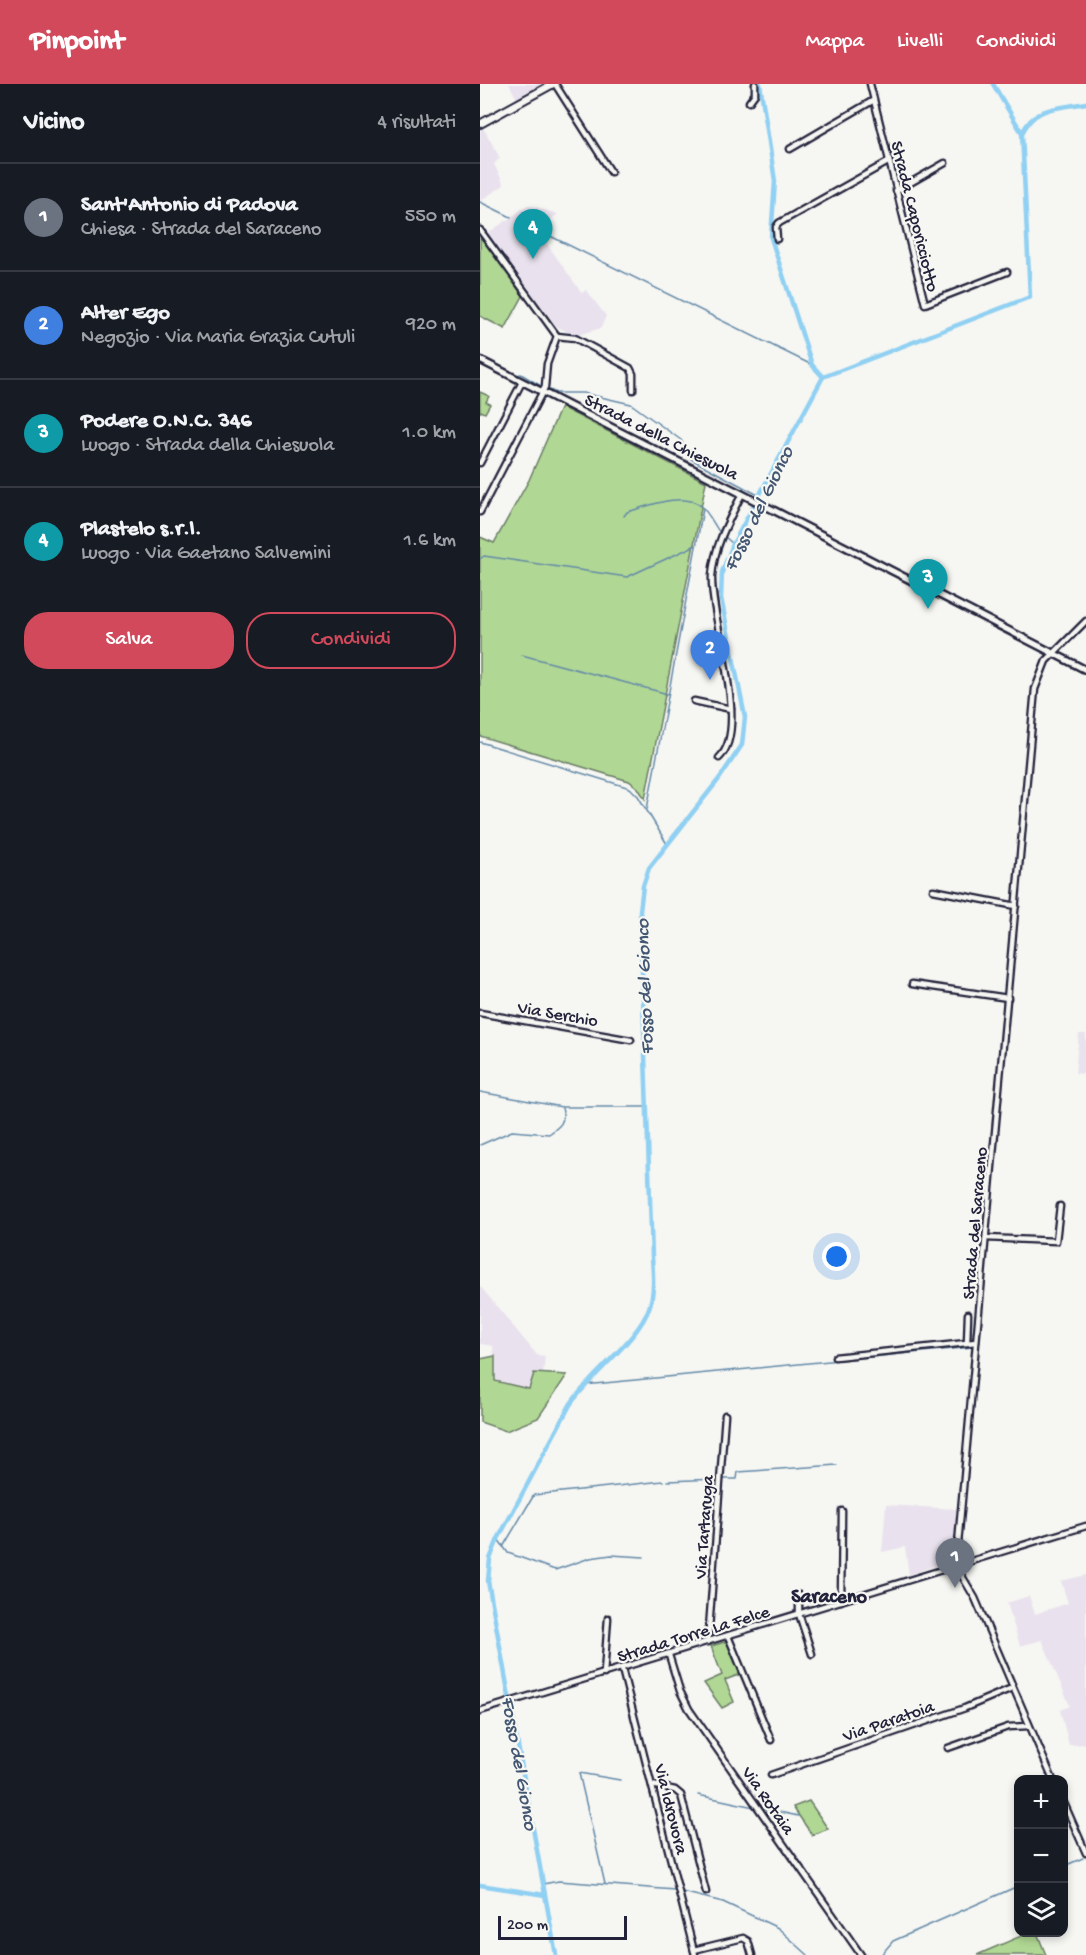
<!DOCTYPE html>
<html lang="it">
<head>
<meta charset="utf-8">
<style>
	:root { --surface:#171b24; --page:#20242c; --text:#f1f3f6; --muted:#9ea1a6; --line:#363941; --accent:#d1495b }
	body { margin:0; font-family:"Gochi Hand",sans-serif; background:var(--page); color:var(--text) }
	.controls { position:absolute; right:18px; bottom:18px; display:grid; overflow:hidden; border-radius:12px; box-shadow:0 3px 9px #0003 }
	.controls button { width:54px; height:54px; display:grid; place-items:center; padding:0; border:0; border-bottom:2px solid var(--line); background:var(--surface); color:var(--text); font:30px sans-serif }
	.scale { position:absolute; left:18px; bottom:15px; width:129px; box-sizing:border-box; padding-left:6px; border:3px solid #22223b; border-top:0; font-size:16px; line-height:21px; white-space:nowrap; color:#22223b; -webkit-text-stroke:4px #f6f6f2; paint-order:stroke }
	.you { position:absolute; left:357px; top:1173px; width:21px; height:21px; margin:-15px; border:4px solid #fff; border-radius:50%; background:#1a73e8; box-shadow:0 0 0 9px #1a73e833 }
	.badge { display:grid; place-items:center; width:39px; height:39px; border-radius:50%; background:var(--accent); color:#fff; font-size:20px; font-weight:700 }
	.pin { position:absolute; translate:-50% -50px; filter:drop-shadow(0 2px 3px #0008) }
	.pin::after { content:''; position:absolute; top:32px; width:21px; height:18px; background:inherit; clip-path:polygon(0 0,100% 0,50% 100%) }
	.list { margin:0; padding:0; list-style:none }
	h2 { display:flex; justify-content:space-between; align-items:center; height:78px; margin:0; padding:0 24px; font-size:26px }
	h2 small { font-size:20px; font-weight:400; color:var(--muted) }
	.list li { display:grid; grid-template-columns:39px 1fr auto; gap:18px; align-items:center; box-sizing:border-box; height:108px; padding:0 24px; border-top:2px solid var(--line) }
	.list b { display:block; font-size:22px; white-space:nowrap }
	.list p { margin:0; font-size:20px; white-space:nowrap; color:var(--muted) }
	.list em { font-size:20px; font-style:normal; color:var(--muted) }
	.actions { display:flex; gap:12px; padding:18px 24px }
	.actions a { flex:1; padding:14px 0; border:2px solid var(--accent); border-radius:24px; text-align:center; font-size:21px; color:var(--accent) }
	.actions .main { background:var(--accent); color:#fff }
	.icon { flex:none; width:33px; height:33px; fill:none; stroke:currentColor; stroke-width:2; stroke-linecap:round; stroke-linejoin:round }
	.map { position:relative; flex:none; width:606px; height:1871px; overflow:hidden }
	header { display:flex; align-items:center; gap:36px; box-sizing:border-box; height:84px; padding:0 30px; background:var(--accent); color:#fff }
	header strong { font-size:28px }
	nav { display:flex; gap:33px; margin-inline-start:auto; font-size:21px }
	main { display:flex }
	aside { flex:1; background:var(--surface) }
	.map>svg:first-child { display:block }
	.built { fill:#e9e2ee }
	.green { fill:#b0d793; stroke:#697c67; stroke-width:1.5 }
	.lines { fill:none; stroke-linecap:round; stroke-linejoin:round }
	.stream { stroke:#648aa9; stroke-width:1.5 }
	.canal { stroke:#90d0f2; stroke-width:4.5 }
	.minor-casing { stroke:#22223b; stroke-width:9 }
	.tertiary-casing { stroke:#22223b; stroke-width:10 }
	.secondary-casing { stroke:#22223b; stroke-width:10 }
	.minor { stroke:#f6f6f2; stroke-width:4.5 }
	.tertiary { stroke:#f6f6f2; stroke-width:5 }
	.secondary { stroke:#f6f6f2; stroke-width:6 }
	.labels { text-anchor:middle; stroke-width:4.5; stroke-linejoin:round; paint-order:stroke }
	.street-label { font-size:18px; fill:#22223b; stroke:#f6f6f2 }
	.water-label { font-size:20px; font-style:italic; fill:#435672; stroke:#f6f6f2 }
	.neighbourhood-label { font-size:20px; font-weight:bold; fill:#22223b; stroke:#f6f6f2 }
</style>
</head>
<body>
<header>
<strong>Pinpoint</strong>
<nav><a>Mappa</a><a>Livelli</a><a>Condividi</a></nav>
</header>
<main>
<aside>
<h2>Vicino<small>4 risultati</small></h2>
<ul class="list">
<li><span class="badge" style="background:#6b7280">1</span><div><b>Sant'Antonio di Padova</b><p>Chiesa · Strada del Saraceno</p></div><em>550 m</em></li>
<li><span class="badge" style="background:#3f7fe0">2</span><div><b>Alter Ego</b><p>Negozio · Via Maria Grazia Cutuli</p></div><em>920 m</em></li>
<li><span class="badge" style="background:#0f9aa8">3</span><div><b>Podere O.N.C. 346</b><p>Luogo · Strada della Chiesuola</p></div><em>1.0 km</em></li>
<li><span class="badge" style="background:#0f9aa8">4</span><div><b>Plastelo s.r.l.</b><p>Luogo · Via Gaetano Salvemini</p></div><em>1.6 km</em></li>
</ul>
<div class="actions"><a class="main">Salva</a><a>Condividi</a></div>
</aside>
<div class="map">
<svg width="606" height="1871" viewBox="0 0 606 1871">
	<rect width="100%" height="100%" fill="#f6f6f2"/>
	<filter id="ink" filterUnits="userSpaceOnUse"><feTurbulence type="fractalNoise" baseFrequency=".0167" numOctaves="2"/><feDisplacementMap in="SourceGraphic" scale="12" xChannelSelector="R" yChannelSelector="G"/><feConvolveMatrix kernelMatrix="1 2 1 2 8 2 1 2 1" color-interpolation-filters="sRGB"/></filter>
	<g filter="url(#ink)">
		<!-- built -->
		<g class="built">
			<polygon points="29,0 66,0 37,15"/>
			<polygon points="0,38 20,74 14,80 24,101 0,117"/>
			<polygon points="48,121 78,130 57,146 102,209 106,206 126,232 121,244 95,252 76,242 7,150"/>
			<polygon points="599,950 606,950 606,990 595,989"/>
			<polygon points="0,1202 57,1271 65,1272 63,1290 54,1289 49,1305 15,1297 13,1262 0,1260"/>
			<polygon points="406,1421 477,1425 473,1467 465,1478 429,1491 425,1463 402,1468"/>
			<polygon points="606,1491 606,1660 589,1661 580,1626 590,1622 562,1556 540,1562 527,1519 549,1512 555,1530 588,1519 581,1497"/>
		</g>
		<!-- green -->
		<g class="green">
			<polygon points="0,152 43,212 25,245 0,232"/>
			<polygon points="0,308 9,312 6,318 10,320 5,329 1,327 0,329"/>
			<polygon points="81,323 226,398 165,715 158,704 149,697 0,652 0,453 14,459 49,396"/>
			<polygon points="15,1272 15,1297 49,1305 54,1289 87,1291 58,1334 26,1347 0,1338 0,1275"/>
			<polygon points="248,1557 261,1590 245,1596 254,1618 242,1624 224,1599 242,1591 231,1562"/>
			<polygon points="329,1717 348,1745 332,1751 313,1723"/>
			<polygon points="548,1849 557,1849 566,1871 497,1871"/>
		</g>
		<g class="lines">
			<!-- stream -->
			<g class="stream">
				<polyline points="0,118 31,133"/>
				<polyline points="58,146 332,281"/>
				<polyline points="37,291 41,290 61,302"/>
				<polyline points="68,305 76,309 103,309 151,320 201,356 211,375 280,412"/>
				<path d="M144 432 147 428C166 423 203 407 221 422 229 429 234 441 240 449"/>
				<polyline points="244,452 253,460"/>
				<polyline points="0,475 4,472 147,493 216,461"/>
				<polyline points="42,571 188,610"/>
				<polyline points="0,658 150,704 158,712 187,760"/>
				<polyline points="167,725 223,425"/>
				<polyline points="0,1008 82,1023 165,1023"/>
				<path d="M0 1061 32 1047 69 1050C80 1042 86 1038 82 1024"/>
				<polyline points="104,1301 493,1263"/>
				<polyline points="244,1395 257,1395 258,1388 357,1381"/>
				<polyline points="187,1397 238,1395"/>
				<polyline points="18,1455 28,1469 75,1486 110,1474 131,1471 164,1473"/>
				<polyline points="23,1463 54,1411 183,1397"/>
				<polyline points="218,1711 274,1723"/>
				<polyline points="281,1724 318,1732"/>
				<polyline points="584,1782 603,1774"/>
				<polyline points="63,1800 79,1797 195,1806"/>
				<polyline points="125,1800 99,1689 140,1696"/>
				<polyline points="202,1808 243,1818 298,1844 328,1871"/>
				<polyline points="401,1871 413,1857 538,1802"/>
			</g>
			<!-- canal -->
			<g class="canal">
				<polyline points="280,0 295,97 291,154 332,281 343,293"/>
				<polyline points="513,0 542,49"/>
				<polyline points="0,1801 65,1811"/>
				<path d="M76 1871 8 1497 10 1475 18 1455 90 1321C110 1291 159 1255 169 1224 175 1208 173 1189 172 1173L160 827 163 802 169 784 239 695 262 661 265 633 241 514 242 488 253 460 343 293 550 213 542 49C556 21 577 25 606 19"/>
			</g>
			<defs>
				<g id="minor">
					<polyline points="75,0 131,88"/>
					<polyline points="390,0 445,220 527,188"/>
					<polyline points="269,18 275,10 275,0"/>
					<polyline points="310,65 394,16"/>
					<polyline points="416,107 465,79"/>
					<polyline points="0,146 77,252 67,280 65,303 0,428"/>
					<polyline points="297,155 296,143 299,139 408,78"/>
					<polyline points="77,252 95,254 150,284 153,290 153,306"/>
					<polyline points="0,379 42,298"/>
					<polyline points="214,617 251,625"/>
					<path d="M239 674C271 644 230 537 232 492 234 462 249 436 262 410"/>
					<polyline points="453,806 536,822"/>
					<polyline points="432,900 528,914"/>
					<polyline points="0,929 151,956"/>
					<polyline points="506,1154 576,1157 580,1122"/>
					<polyline points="487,1259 488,1230"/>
					<polyline points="355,1273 496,1258"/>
					<polyline points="319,1511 319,1530 332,1570"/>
					<polyline points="361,1517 362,1427"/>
					<polyline points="248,1552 291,1656"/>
					<polyline points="228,1558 245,1331"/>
					<polyline points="189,1571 200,1607 209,1625 381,1871"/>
					<polyline points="142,1585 215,1871"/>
					<polyline points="124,1590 128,1534"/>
					<polyline points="0,1627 606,1442"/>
					<polyline points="468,1664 528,1643 549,1642"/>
					<polyline points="291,1691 485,1624 532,1604"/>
					<polyline points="573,1696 495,1514 476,1482 555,605 566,577 606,537"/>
					<polyline points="172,1701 195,1706 201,1711 226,1808"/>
					<polyline points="584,1719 606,1769"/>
					<polyline points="214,1866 263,1854 268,1857 272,1871"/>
				</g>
				<polyline id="tertiary" points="0,276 606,586"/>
				<polyline id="secondary" points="0,40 73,0"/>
			</defs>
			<!-- minor casing -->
			<use href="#minor" class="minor-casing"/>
			<!-- tertiary casing -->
			<use href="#tertiary" class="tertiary-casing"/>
			<!-- secondary casing -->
			<use href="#secondary" class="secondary-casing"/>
			<!-- minor -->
			<use href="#minor" class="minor"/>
			<!-- tertiary -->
			<use href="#tertiary" class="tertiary"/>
			<!-- secondary -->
			<use href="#secondary" class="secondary"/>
		</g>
	</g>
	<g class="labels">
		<!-- street labels -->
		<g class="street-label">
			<text transform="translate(436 132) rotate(76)" y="6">Strada Caporicciotto</text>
			<text transform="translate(182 352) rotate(27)" y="6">Strada della Chiesuola</text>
			<text transform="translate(78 929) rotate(10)" y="6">Via Serchio</text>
			<text transform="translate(494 1139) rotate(-85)" y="6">Strada del Saraceno</text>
			<text transform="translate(223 1443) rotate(-86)" y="6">Via Tartaruga</text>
			<text transform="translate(213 1549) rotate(-17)" y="6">Strada Torre La Felce</text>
			<text transform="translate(408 1636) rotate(-19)" y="6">Via Paratoia</text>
			<text transform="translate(289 1716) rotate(55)" y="6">Via Rotaia</text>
			<text transform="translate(192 1725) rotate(76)" y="6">Via Idrovora</text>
		</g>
		<!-- water labels -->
		<g class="water-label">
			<text transform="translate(277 424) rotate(-64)" y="7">Fosso del Gionco</text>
			<text transform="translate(163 903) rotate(-92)" y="7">Fosso del Gionco</text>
			<text transform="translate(41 1679) rotate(80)" y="7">Fosso del Gionco</text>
		</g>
		<!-- neighbourhood labels -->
		<g class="neighbourhood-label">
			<text x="349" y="1518">Saraceno</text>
		</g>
	</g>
</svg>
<div class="controls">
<button>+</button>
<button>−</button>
<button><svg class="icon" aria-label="layers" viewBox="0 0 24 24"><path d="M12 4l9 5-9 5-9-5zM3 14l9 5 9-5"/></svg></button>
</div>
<div class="scale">200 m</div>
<div class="you"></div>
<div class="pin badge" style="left:475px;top:1504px;background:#6b7280">1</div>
<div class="pin badge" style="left:230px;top:596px;background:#3f7fe0">2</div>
<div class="pin badge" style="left:448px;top:525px;background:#0f9aa8">3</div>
<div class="pin badge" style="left:53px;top:175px;background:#0f9aa8">4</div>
</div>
</main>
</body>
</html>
